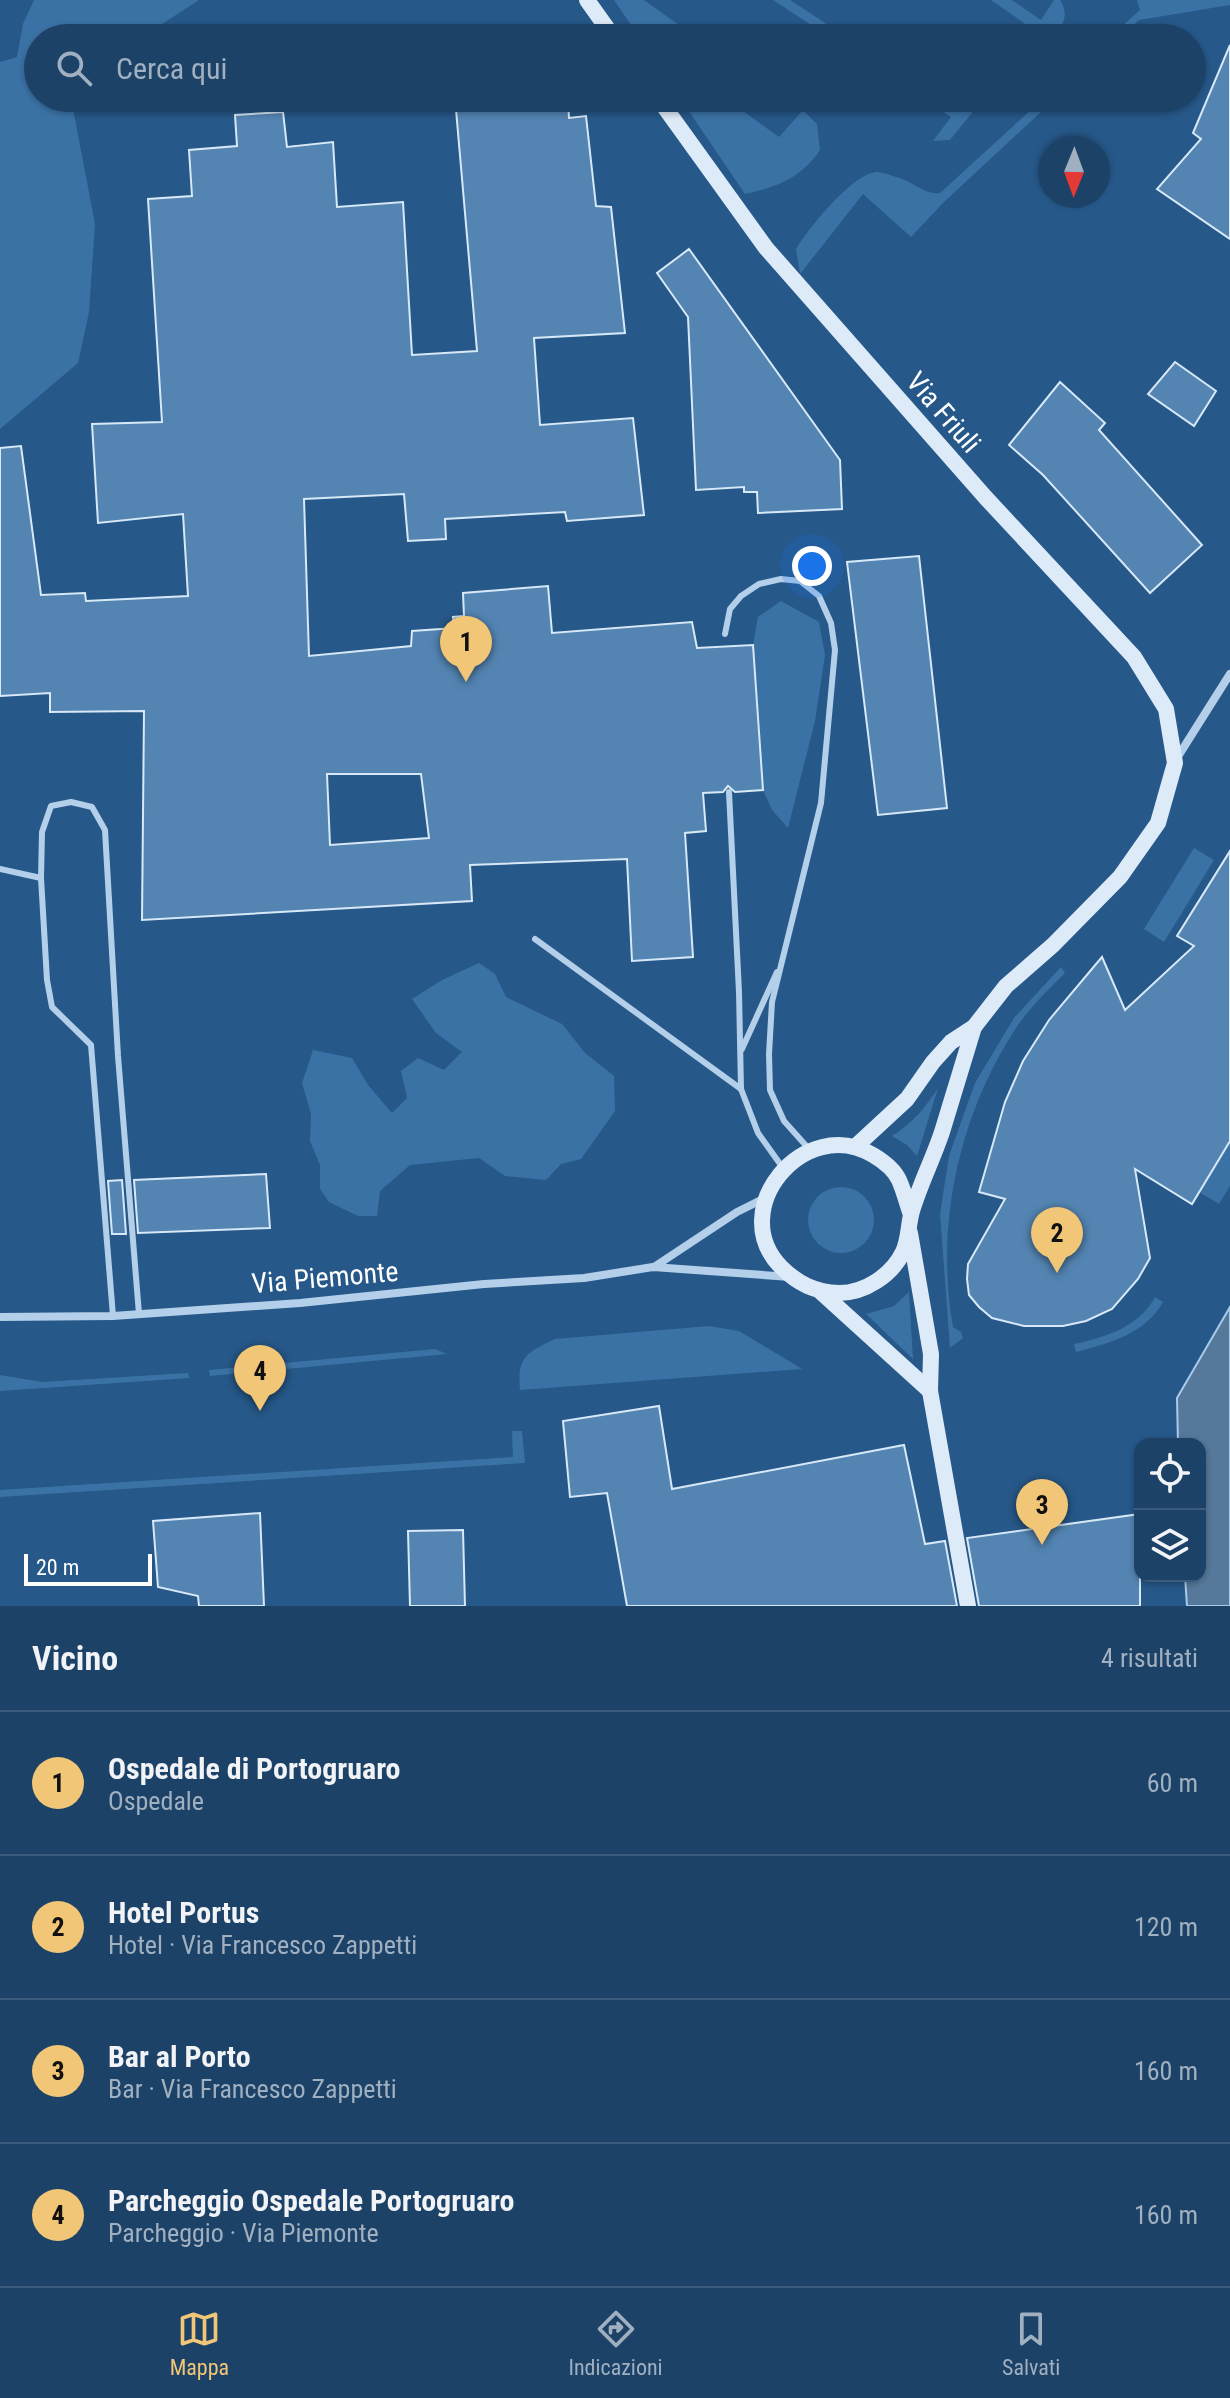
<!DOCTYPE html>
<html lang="it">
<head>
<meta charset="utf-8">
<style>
	:root { --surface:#1c4267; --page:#294d70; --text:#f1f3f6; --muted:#a0b0c0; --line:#3a5b7b; --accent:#f2c677 }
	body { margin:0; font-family:"Roboto Condensed",sans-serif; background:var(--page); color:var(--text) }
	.controls { position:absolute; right:24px; bottom:24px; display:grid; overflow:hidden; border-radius:16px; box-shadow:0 2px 6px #0004 }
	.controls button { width:72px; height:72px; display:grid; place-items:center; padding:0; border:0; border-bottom:2px solid var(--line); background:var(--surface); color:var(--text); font:40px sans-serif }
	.compass { position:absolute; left:1038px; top:136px; width:72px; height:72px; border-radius:50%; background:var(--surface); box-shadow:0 2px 6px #0004; rotate:181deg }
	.scale { position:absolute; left:24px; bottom:20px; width:128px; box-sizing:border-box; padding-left:8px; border:4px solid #fff; border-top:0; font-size:22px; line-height:28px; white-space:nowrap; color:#fff; -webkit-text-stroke:6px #265889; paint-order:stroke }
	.you { position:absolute; left:812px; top:566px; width:28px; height:28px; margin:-20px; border:6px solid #fff; border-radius:50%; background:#1a73e8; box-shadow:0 0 0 12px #1a73e833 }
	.badge { display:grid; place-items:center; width:52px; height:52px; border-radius:50%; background:var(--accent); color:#111; font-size:26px; font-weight:700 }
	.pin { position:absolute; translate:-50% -66px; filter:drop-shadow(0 2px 4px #0008) }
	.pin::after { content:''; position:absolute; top:42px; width:28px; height:24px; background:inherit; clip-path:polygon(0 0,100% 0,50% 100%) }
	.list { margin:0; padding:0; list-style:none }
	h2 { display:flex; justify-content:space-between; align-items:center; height:104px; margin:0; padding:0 32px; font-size:34px }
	h2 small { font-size:26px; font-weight:400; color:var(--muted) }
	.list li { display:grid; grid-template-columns:52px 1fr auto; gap:24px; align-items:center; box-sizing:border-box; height:144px; padding:0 32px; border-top:2px solid var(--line) }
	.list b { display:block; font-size:30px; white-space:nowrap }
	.list p { margin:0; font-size:26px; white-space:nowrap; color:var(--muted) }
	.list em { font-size:26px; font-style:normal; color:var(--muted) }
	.icon { flex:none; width:44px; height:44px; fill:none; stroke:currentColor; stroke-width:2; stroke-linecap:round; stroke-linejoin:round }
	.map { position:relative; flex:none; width:1230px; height:1606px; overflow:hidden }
	.search { position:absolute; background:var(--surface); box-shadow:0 2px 6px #0004; left:24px; right:24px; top:24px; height:88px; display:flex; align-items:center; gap:20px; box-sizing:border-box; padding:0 28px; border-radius:44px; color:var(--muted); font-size:30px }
	.sheet { height:680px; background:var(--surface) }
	nav { display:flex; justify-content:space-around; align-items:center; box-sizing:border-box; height:112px; border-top:2px solid var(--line); background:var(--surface); font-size:22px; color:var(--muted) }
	nav a { display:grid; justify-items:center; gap:4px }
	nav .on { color:var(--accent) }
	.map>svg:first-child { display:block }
	.green { fill:#3b72a5 }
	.water { fill:#56789a; stroke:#a7cbea; stroke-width:2 }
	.building { fill:#5384b2; stroke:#d7e8f7; stroke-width:2; fill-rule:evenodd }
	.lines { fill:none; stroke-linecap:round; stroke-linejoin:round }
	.lane { stroke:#b3cfe9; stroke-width:6 }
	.street { stroke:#b3cfe9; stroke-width:8 }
	.secondary { stroke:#ddeaf8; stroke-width:16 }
	.labels { text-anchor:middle; stroke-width:6; stroke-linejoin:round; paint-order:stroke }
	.street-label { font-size:28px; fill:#fff; stroke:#265889 }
</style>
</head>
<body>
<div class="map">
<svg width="1230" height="1606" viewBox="0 0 1230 1606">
	<rect width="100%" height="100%" fill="#265889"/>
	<!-- green -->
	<g class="green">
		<polygon points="34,0 199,0 142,37 38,38 38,98 71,98 95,224 89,312 78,363 0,429 0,62 17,57 23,24"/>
		<polygon points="614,0 644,0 697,38 640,38"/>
		<polygon points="773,0 790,0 848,38 831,38"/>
		<path d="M991 0H1012L1041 20 1054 0H1060C1070 16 1063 27 1050 38H1027L1034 30Z"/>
		<polygon points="1137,0 1230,0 1230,5 1139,20 1120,38 1109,38 1140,10"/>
		<path d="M680 98H725L779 137 803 110 817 124 820 150C801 178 777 187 745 194Z"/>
		<polygon points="922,98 939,98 957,109 965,98 984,98 950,140 933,141 951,117"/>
		<path d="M1044 98H1056L943 203 911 237 863 194 800 274 796 249C809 228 851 175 876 172 883 172 892 176 900 178 914 183 925 195 940 193Z"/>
		<polygon points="781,601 819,622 825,655 815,721 788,828 772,810 763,790 753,645 758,617"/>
		<polygon points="1194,848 1214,860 1164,942 1144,929"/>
		<polygon points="479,963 495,974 506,997 562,1024 585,1053 614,1076 615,1111 581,1159 561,1164 546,1180 505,1176 479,1158 410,1165 380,1191 377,1216 358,1216 329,1202 320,1189 320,1165 310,1141 311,1114 302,1083 313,1050 352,1058 368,1085 392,1113 407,1098 401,1071 418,1058 444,1070 462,1052 436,1033 412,999 442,980"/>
		<path d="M1061 967 1065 973C1048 990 1029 1008 1016 1028 959 1115 935 1224 953 1327L961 1332 963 1338 950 1348 940 1214 949 1156 975 1083 1014 1018Z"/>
		<path d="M938 1088 917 1156 907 1145 892 1136C913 1123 925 1108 938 1088Z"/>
		<polygon points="1230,1141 1230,1186 1219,1204 1199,1192"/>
		<circle cx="841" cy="1220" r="33"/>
		<polygon points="909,1292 913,1359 866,1314 894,1306"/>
		<path d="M1155 1297 1163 1302C1145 1334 1110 1343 1076 1352L1074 1344C1106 1337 1139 1327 1155 1297Z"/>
		<path d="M709 1326 739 1331 802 1369 520 1390C517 1357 526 1353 555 1339Z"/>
		<polygon points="435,1349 447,1354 210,1376 209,1370"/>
		<polygon points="188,1373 189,1378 0,1391 0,1375 42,1382"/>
		<polygon points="512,1431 522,1431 525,1463 0,1497 0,1490 513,1457"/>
	</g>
	<!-- water -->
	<polygon class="water" points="1230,1307 1230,1606 1187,1606 1185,1576 1200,1576 1200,1444 1178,1444 1177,1398"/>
	<!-- building -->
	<g class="building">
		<polygon points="1230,45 1230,239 1157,189 1201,139 1193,133"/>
		<path d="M455 98H568L569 118 586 116 596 206 611 207 625 333 534 338 540 425 633 418 644 515 567 521 565 512 445 519 446 539 408 541 404 494 304 499 309 656 411 646 412 631 455 628 453 617 464 616 463 593 548 586 552 633 692 622 697 648 753 645 763 790 735 792 728 786 723 792 703 793 706 831 685 833 693 957 632 961 627 859 470 865 472 901 142 920 144 711 50 712V693L0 696V448L21 446 41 595 85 593 86 601 188 596 183 514 98 523 92 424 162 422 148 199 192 196 189 150 237 146 235 115 283 112 287 147 333 142 337 207 403 202 412 355 477 351ZM327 774H421L429 838 330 845Z"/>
		<polygon points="689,249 840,460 842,509 758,513 757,492 744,492 744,487 696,490 688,317 657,273"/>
		<polygon points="1175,362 1216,391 1194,426 1148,394"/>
		<polygon points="1060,382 1105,423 1099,430 1202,545 1150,593 1043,475 1009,445"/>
		<polygon points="919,556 947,808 878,815 847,562"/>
		<polygon points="1230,851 1230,1141 1192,1204 1135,1169 1150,1258 1138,1279 1112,1309 1086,1321 1063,1326 1024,1326 992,1318 979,1307 969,1295 967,1279 968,1264 1005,1199 979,1192 1005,1102 1023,1061 1049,1020 1102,957 1125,1010 1194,946 1177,936"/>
		<polygon points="266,1174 270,1228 138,1233 134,1180"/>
		<polygon points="122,1180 126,1234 112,1234 108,1181"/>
		<polygon points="659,1406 672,1489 904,1445 925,1544 945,1541 957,1606 627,1606 607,1493 570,1497 563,1421"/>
		<polygon points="260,1513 264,1606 199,1606 198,1596 158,1587 153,1521"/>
		<polygon points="1140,1514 1140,1606 979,1606 967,1538"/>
		<polygon points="463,1530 465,1606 410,1606 408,1531"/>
	</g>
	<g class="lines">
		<!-- lane -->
		<g class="lane">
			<polyline points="725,634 730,609 741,596 759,584 781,579 800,581 819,596 831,623 835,650 821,803 772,1002 769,1054 770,1090 784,1121 809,1149"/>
			<polyline points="729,792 739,992 741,1089 758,1133 783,1168"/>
			<polyline points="0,869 41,878"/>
			<polyline points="535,939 741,1089"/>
			<polyline points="742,1049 777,972"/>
			<polyline points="113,1316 91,1045 52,1007 47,980 41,878 42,832 51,806 71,802 92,807 105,830 118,1056 139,1314"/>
		</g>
		<!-- street -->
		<g class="street">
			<polyline points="1177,758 1230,674"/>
			<polyline points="654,1267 737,1212 765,1198"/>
			<polyline points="0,1317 113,1316 300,1303 484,1284 584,1278 653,1267 790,1277"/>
		</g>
		<!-- secondary -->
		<g class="secondary">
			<polyline points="587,0 614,38"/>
			<polyline points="658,98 766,248 986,498 1134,657 1166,709 1175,763 1158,823 1120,877 1053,945 1006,986 974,1027 951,1042 933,1062 907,1099 855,1147"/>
			<path d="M911 1215C907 1204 904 1191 899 1180 894 1169 883 1161 873 1155 804 1114 725 1210 781 1267 798 1284 815 1292 839 1293 865 1293 892 1275 903 1252 909 1239 908 1225 912 1211 920 1184 933 1159 942 1132 953 1097 963 1062 974 1027"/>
			<polyline points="910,1233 931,1354 930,1391 968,1606"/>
			<polyline points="821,1292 930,1391"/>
		</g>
	</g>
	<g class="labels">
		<!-- street labels -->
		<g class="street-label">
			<text transform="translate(944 412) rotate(49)" y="10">Via Friuli</text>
			<text transform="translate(325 1277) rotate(-5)" y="10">Via Piemonte</text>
		</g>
	</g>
</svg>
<div class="controls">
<button><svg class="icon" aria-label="locate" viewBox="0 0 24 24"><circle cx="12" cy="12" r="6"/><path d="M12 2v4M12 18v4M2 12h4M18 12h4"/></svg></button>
<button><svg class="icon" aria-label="layers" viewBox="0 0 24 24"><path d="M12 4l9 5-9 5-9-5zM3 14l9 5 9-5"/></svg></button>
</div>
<svg class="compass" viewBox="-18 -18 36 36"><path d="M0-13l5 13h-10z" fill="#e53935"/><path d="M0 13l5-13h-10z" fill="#a0b0c0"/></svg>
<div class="scale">20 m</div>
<div class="you"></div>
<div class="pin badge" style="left:466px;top:682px">1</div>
<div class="pin badge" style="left:1057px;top:1273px">2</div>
<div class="pin badge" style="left:1042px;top:1545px">3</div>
<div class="pin badge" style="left:260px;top:1411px">4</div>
<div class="search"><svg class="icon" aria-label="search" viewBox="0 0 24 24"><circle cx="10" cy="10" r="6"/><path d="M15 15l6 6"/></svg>Cerca qui</div>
</div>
<section class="sheet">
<h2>Vicino<small>4 risultati</small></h2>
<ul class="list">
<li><span class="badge">1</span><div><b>Ospedale di Portogruaro</b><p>Ospedale</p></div><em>60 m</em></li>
<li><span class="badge">2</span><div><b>Hotel Portus</b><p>Hotel · Via Francesco Zappetti</p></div><em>120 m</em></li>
<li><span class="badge">3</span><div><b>Bar al Porto</b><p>Bar · Via Francesco Zappetti</p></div><em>160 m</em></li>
<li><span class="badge">4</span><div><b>Parcheggio Ospedale Portogruaro</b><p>Parcheggio · Via Piemonte</p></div><em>160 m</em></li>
</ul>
</section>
<nav>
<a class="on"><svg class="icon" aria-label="map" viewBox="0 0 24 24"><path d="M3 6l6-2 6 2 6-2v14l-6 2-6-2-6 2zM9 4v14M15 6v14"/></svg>Mappa</a>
<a><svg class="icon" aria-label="directions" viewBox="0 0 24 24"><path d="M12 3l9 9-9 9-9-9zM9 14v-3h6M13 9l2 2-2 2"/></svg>Indicazioni</a>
<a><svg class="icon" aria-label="saved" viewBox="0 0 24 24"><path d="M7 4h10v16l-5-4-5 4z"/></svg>Salvati</a>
</nav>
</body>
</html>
